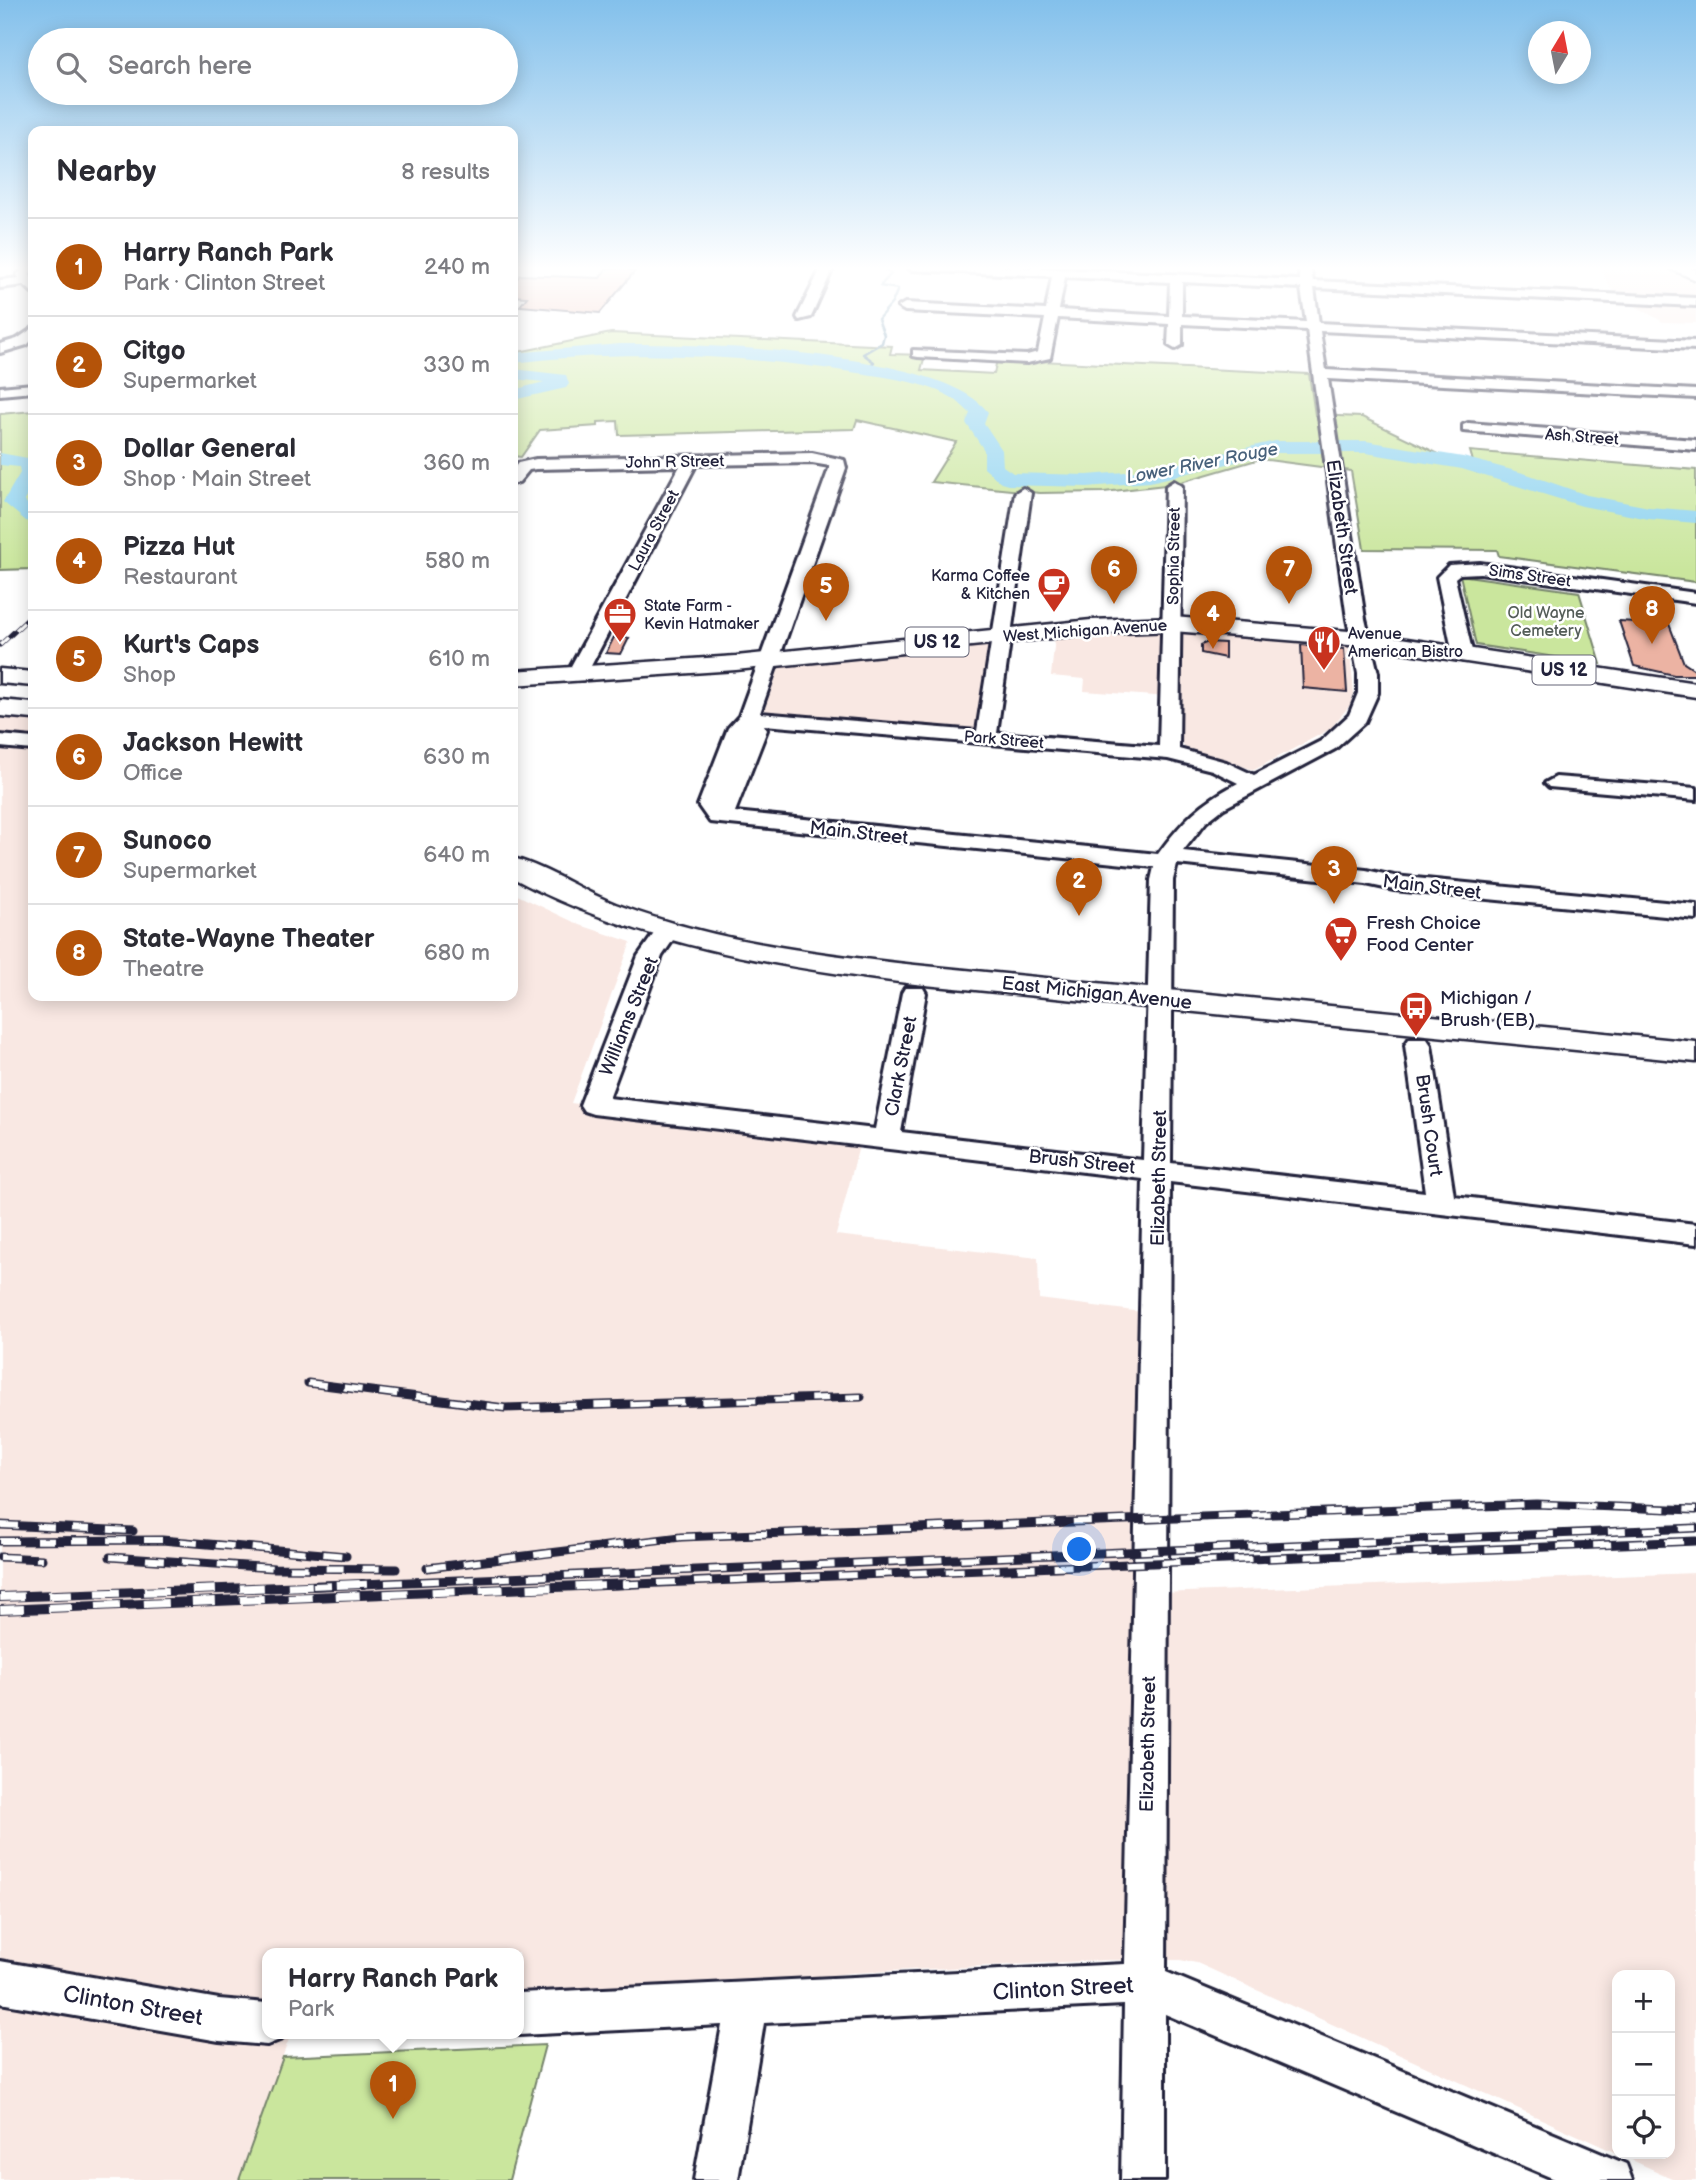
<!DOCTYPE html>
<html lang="en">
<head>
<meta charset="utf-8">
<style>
	:root { --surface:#fff; --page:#f2f2f3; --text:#2b2b33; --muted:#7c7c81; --line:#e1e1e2; --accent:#b45309 }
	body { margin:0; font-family:"Balsamiq Sans",sans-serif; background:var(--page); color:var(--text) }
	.controls { position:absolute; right:21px; bottom:21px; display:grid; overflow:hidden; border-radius:14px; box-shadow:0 4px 18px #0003 }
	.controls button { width:63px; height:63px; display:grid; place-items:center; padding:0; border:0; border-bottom:2px solid var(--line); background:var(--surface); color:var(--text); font:35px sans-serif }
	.compass { position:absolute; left:1528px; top:21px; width:63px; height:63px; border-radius:50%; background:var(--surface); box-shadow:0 4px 18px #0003; rotate:10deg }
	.you { position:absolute; left:1080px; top:1550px; width:24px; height:24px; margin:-18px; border:5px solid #fff; border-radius:50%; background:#1a73e8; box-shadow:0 0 0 10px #1a73e833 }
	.badge { display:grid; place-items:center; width:46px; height:46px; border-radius:50%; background:var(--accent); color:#fff; font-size:23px; font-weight:700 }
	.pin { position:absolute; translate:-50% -58px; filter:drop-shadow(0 2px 4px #0008) }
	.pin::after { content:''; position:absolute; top:37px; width:24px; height:21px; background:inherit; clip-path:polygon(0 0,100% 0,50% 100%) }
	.popup { position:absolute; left:262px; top:1948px; width:262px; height:91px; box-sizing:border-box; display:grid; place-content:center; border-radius:14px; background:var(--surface); filter:drop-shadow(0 2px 5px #0005); font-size:23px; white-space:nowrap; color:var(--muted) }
	.popup b { font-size:26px; color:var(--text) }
	.popup::after { content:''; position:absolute; left:50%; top:100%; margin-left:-14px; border:14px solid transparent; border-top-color:var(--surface) }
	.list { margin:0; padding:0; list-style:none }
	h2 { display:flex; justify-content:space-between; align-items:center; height:91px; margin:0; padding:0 28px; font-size:30px }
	h2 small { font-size:23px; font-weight:400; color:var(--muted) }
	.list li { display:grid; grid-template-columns:46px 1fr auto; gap:21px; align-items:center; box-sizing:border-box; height:98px; padding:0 28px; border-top:2px solid var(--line) }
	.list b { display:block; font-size:26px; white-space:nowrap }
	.list p { margin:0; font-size:23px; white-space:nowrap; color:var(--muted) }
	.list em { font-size:23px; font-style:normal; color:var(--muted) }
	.icon { flex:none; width:38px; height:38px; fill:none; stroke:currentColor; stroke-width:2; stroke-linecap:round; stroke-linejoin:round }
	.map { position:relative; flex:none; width:1696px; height:2180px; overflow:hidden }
	.search { position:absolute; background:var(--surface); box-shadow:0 4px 18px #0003; left:28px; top:28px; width:490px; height:77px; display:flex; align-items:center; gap:18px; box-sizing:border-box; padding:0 24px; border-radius:38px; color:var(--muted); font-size:26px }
	.panel { position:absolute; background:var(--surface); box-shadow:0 4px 18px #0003; left:28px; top:126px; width:490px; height:875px; border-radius:14px }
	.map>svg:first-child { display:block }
	.built { fill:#f9e8e3; fill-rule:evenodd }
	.green { fill:#cae69d; stroke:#76846c; stroke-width:2 }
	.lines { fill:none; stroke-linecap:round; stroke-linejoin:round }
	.stream { stroke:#628ca7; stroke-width:2.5 }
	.river { fill:#8dd2ef; fill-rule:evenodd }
	.building { fill:#ecb3a3; stroke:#22223b; stroke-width:2 }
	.minor-casing { stroke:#22223b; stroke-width:6 }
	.major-casing { stroke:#22223b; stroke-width:5 }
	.minor { fill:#fff; fill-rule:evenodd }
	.major { fill:#fff; fill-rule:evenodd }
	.rail-far2-casing { stroke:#22223b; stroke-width:5 }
	.rail-far1-casing { stroke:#22223b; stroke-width:9 }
	.rail-casing { stroke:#22223b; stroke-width:10 }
	.rail-far2 { stroke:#fff; stroke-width:3.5; stroke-dasharray:11; stroke-linecap:butt }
	.rail-far1 { stroke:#fff; stroke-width:6; stroke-dasharray:18; stroke-linecap:butt }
	.rail { stroke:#fff; stroke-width:8; stroke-dasharray:24; stroke-linecap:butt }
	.labels { text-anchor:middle; stroke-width:5; stroke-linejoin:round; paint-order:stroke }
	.far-street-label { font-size:16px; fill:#22223b; stroke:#fff }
	.far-poi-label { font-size:16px; fill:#22223b; stroke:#fff; text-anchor:start }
	.far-park-label { font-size:16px; fill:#545d58; stroke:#fff }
	.far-water-label { font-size:18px; font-style:italic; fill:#47607a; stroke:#fff }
	.shield { fill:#fff; stroke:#646476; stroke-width:2 }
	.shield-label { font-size:18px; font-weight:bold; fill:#22223b }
	.street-label { font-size:19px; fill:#22223b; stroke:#fff }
	.poi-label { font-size:19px; fill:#22223b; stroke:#fff; text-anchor:start }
	.near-street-label { font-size:23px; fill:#22223b; stroke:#fff }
</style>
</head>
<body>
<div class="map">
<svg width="1696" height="2180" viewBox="0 0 1696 2180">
	<rect width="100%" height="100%" fill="#fff"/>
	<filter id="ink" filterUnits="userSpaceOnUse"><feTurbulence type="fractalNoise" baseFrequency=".0143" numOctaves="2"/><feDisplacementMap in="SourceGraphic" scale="14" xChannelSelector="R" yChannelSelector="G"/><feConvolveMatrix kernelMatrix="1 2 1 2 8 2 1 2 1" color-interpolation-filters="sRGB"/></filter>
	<g filter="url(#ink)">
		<!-- built -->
		<g class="built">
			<polygon points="1599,266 1661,266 1696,284 1696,298 1614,294"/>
			<polygon points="1629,302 1696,306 1696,323 1663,322"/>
			<polygon points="1145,628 1349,644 1354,693 1350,705 1330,729 1254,770 1184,747 1181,740 1182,698 1084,691 1085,679 1051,676 1055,637"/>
			<polygon points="985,644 992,648 980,725 974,729 774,714 764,710 779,665"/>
			<path d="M0 714 33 717V996H513V893L580 925 631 942 571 1103 860 1142 836 1235 1038 1258 1039 1299 1142 1312 1133 1594 1696 1573V2180H1676L1197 1963 1180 1960H1108L849 1973 772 1983 519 1993V1953H267V2033H291L239 2180H0ZM1617 1975H1670V2154H1617Z"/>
		</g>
		<!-- green -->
		<g class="green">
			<polygon points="611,333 892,346 890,354 925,355 921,370 994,374 997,359 1309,374 1315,415 1362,417 1476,472 1470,451 1696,470 1696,582 1499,556 1497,550 1364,549 1351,471 1260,459 1174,484 1104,492 1040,493 931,482 956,442 857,420 854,429 619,435 618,421 598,422 598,426 540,430 521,457 513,456 513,353"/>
			<polygon points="33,411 33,569 0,570 0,414"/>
			<polygon points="1460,575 1579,592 1601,664 1476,645"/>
			<polygon points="545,2045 509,2180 239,2180 283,2057"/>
		</g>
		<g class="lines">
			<!-- stream -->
			<polyline class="stream" points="866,369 874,362 863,354 882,343 884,335 878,319 892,303 898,289 880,286 891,274 884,269"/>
			<!-- river -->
			<g class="river">
				<path d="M620 344C696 343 943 351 988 412L984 423 1002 450 1003 466 1013 473 1087 475 1150 470 1275 441H1366L1463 457 1527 474 1587 495 1649 507 1696 511V523L1649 519 1582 506 1462 469 1366 453H1275L1150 482 1087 487 1008 485 1001 483 984 468V450L966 423 970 413C965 409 959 402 954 399 925 381 884 377 851 372 739 355 626 349 513 363V353Z"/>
				<polygon points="513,369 566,375 569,384 566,388 513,400 513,390 544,382 513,379"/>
				<polygon points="0,453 33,459 33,484 24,501 33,508 33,523 26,521 3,502 20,473 19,467 0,465"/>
			</g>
		</g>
		<!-- building -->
		<g class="building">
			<polygon points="623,268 635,271 600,313 520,306 527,297 513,296 513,284 520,275 600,278 606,269"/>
			<polygon points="1619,621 1669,624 1684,663 1696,671 1696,675 1674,675 1634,666"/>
			<polygon points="614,637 629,638 621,654 606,653"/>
			<polygon points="1208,642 1225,643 1225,658 1201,653 1201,645"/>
			<polygon points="1301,645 1344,649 1347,692 1303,688"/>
		</g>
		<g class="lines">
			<defs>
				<g id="minor">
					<polygon points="24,266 33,266 30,275 33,280 33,293 24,285 0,288 0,280 19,278 17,275"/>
					<polygon points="822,266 834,266 811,317 799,320 797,317"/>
					<path d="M906 266H994L1300 280 1298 266H1310L1313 281 1696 298V306L1314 288 1319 323 1696 341V349L1320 331 1326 370 1696 390V398L1328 379 1365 619 1378 673V693L1365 722 1335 749 1224 808 1206 822 1183 851 1366 870 1394 876 1696 905V919L1394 890 1366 884 1177 864 1173 880 1171 1163 1425 1192 1405 1045 1409 1039H1427L1431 1045 1454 1196 1696 1224V1244L1170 1182 1166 1972 1626 2164 1632 2180H1557L1165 2014V2180H1121L1124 2005 764 2023 738 2180H694L722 2025 519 2035 515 2033H519V1993L1125 1964 1143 1179 593 1114 584 1111 580 1105 638 956 660 925H676L680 930 662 956 609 1098 875 1129 902 993 905 988H923L926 993 901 1132 1143 1160 1151 880 1154 867 710 822 698 805 728 728 739 716 830 466 812 463 696 465 591 666 592 674 582 680 575 678 571 666 680 466 536 469 529 470 519 482 513 484V469L518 463 536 459 812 453 844 460 846 468 760 713 977 731 1015 493 1023 488 1031 493 997 733 1159 746 1166 486 1174 481 1182 486 1179 749 1226 762 1254 775 1321 741 1349 715 1358 693V673L1347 619 1307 330 1182 324V345L1175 349 1168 345 1169 324 1058 318 1050 358 1027 363 918 357 913 356V350L1027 355 1038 352 1045 318 905 311 898 307 905 303 1046 310 1052 276 912 270ZM1065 277 1170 282 1169 316 1059 310ZM1182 282 1301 288 1306 322 1182 316ZM764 725 1168 759 1212 770 1238 783C1200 803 1183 820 1158 854L735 812 767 730Z"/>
					<polygon points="33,328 33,339 27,345 0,353 0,344 17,339"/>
					<polygon points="33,384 33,392 0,395 0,387"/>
					<polygon points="1468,423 1696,440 1696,450 1463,431 1463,425"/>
					<polygon points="1480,563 1696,593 1696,603 1480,573 1460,574 1455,578 1473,655 1463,661 1453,655 1437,577 1449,565"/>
					<polygon points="0,735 33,738 33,750 0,747"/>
					<polygon points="1556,777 1696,788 1696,800 1549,787 1545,783"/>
					<polygon points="0,1961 219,1999 267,2003 267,2033 284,2033 282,2039 267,2045 219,2041 0,2003"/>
				</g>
				<g id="major">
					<polygon points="1669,266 1696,269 1696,280 1671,269"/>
					<polygon points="1173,617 1361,632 1696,683 1696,697 1361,646 1173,631 1091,634 736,670 513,685 513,671 736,656 1091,620"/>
					<polygon points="0,669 33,672 33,686 0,683"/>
					<polygon points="0,700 33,703 33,719 0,716"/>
					<path d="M513 858C550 868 584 893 621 906 715 941 815 954 915 965L1696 1042V1062L915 984C775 967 638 944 513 878Z"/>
				</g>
			</defs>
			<!-- minor casing -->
			<use href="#minor" class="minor-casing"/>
			<!-- major casing -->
			<use href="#major" class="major-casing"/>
			<!-- minor -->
			<use href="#minor" class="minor"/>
			<!-- major -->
			<use href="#major" class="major"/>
			<defs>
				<polyline id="rail-far2" points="0,645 33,614"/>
				<g id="rail-far1">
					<polyline points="308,1383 505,1408 861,1397"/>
					<polyline points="0,1525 133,1531"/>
					<polyline points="0,1541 162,1540 346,1556"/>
					<polyline points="0,1557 42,1559"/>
					<polyline points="110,1557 274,1568 396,1569"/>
					<polyline points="427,1568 681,1537 1536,1504 1696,1510"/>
					<polyline points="313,1586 1696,1528"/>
					<polyline points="586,1586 1696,1541"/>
				</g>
				<g id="rail">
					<polyline points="0,1597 363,1584"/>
					<polyline points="0,1610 629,1584"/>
				</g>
			</defs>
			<!-- rail-far2 casing -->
			<use href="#rail-far2" class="rail-far2-casing"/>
			<!-- rail-far1 casing -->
			<use href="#rail-far1" class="rail-far1-casing"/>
			<!-- rail casing -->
			<use href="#rail" class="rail-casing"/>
			<!-- rail-far2 -->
			<use href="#rail-far2" class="rail-far2"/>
			<!-- rail-far1 -->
			<use href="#rail-far1" class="rail-far1"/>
			<!-- rail -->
			<use href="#rail" class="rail"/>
		</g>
	</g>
	<!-- sky -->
	<linearGradient id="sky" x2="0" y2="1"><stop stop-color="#83c0eb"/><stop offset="0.47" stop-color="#fff"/><stop offset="1" stop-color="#fff" stop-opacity="0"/></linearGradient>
	<rect width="1696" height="571" fill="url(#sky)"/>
	<!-- icons -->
	<defs>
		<symbol id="cafe-pin" viewBox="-11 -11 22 30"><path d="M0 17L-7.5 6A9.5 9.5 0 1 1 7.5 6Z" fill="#c8321e" stroke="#fff"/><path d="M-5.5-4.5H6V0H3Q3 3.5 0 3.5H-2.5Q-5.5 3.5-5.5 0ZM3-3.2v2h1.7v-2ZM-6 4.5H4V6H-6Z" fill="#fff"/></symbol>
		<symbol id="office-pin" viewBox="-11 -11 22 30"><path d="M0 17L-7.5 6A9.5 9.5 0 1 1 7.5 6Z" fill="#c8321e" stroke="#fff"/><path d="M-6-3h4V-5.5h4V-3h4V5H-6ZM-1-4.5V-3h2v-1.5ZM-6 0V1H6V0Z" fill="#fff"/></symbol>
		<symbol id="restaurant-pin" viewBox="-11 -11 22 30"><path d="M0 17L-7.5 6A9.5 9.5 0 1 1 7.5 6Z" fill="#c8321e" stroke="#fff"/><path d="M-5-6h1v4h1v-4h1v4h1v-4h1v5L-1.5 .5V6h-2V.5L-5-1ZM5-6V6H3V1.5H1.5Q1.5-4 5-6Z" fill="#fff"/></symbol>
		<symbol id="supermarket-pin" viewBox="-11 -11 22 30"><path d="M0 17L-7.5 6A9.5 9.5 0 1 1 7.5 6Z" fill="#c8321e" stroke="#fff"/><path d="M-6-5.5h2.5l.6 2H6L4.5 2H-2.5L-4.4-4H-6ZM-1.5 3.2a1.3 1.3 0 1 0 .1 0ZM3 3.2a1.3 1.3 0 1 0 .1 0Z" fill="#fff"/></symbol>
		<symbol id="bus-pin" viewBox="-11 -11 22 30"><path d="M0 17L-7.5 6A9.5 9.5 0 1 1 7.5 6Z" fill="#c8321e" stroke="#fff"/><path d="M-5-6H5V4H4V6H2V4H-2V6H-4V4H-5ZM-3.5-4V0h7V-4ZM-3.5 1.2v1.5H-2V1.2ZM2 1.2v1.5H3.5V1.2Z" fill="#fff"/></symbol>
	</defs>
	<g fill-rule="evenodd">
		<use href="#cafe-pin" x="1035" y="565" width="38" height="52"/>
		<use href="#office-pin" x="601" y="595" width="38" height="52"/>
		<use href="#restaurant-pin" x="1305" y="623" width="38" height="52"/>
		<use href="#supermarket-pin" x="1322" y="914" width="38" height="52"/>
		<use href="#bus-pin" x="1397" y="989" width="38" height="52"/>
	</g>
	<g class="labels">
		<!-- far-street labels -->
		<g class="far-street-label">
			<text transform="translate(1582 436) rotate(4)" y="6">Ash Street</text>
			<text transform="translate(675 461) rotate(-1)" y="6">John R Street</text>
			<text transform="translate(653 530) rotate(-62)" y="6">Laura Street</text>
			<text transform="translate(1173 556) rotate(-89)" y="6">Sophia Street</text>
			<text transform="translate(1530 575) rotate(8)" y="6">Sims Street</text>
			<text transform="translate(1085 630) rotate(-4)" y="6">West Michigan Avenue</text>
			<text transform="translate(1004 739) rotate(5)" y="6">Park Street</text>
		</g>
		<!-- far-poi labels -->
		<g class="far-poi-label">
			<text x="1030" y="581" text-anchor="end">Karma Coffee<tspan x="1030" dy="18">&amp; Kitchen</tspan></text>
			<text x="644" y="611">State Farm -<tspan x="644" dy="18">Kevin Hatmaker</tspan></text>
			<text x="1348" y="639">Avenue<tspan x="1348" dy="18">American Bistro</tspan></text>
		</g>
		<!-- far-park labels -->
		<g class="far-park-label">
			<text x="1546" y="618">Old Wayne<tspan x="1546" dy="18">Cemetery</tspan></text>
		</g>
		<!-- far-water labels -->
		<g class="far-water-label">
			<text transform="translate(1202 463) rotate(-11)" y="6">Lower River Rouge</text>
		</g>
		<!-- shield labels -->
		<g class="shield">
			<rect x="905.5" y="627.5" width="63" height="29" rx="5"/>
			<rect x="1532.5" y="655.5" width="63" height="29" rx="5"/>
		</g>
		<g class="shield-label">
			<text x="937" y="648">US 12</text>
			<text x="1564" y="676">US 12</text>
		</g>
		<!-- street labels -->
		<g class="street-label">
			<text transform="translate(1343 527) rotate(82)" y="7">Elizabeth Street</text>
			<text transform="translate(859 832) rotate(6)" y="7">Main Street</text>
			<text transform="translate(1432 886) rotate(7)" y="7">Main Street</text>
			<text transform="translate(1097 992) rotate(6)" y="7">East Michigan Avenue</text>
			<text transform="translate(628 1016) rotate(-68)" y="7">Williams Street</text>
			<text transform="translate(900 1066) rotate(-79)" y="7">Clark Street</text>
			<text transform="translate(1430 1125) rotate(82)" y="7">Brush Court</text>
			<text transform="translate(1082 1161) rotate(6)" y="7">Brush Street</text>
			<text transform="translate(1158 1178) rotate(-89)" y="7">Elizabeth Street</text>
			<text transform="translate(1147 1744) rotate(-89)" y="7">Elizabeth Street</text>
		</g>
		<!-- poi labels -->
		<g class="poi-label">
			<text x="1366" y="929">Fresh Choice<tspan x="1366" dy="22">Food Center</tspan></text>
			<text x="1440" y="1004">Michigan /<tspan x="1440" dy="22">Brush (EB)</tspan></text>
		</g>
		<!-- near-street labels -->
		<g class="near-street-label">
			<text transform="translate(1063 1988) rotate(-3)" y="8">Clinton Street</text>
			<text transform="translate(133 2005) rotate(10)" y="8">Clinton Street</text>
		</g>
	</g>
</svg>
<div class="controls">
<button>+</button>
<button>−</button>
<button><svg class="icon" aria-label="locate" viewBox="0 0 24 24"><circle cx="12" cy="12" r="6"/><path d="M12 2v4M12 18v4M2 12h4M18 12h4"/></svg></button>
</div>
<svg class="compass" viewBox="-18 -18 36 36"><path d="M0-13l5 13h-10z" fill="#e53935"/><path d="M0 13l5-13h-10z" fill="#7c7c81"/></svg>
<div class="you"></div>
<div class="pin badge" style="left:393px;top:2119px">1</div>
<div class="popup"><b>Harry Ranch Park</b>Park</div>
<div class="pin badge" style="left:1079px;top:916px">2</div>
<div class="pin badge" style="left:1334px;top:904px">3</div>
<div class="pin badge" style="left:1213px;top:649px">4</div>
<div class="pin badge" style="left:826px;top:621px">5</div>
<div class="pin badge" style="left:1114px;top:604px">6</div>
<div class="pin badge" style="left:1289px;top:604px">7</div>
<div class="pin badge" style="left:1652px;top:644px">8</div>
<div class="search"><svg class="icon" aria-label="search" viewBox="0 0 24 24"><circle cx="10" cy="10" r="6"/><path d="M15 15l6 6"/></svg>Search here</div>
<section class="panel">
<h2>Nearby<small>8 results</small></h2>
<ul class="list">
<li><span class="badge">1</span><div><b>Harry Ranch Park</b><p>Park · Clinton Street</p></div><em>240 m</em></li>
<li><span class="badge">2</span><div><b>Citgo</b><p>Supermarket</p></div><em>330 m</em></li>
<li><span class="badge">3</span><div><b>Dollar General</b><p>Shop · Main Street</p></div><em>360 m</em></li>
<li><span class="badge">4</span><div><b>Pizza Hut</b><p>Restaurant</p></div><em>580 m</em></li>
<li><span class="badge">5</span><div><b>Kurt's Caps</b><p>Shop</p></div><em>610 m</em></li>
<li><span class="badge">6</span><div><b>Jackson Hewitt</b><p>Office</p></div><em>630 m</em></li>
<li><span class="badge">7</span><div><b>Sunoco</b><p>Supermarket</p></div><em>640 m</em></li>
<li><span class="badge">8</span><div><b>State-Wayne Theater</b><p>Theatre</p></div><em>680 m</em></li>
</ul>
</section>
</div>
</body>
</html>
